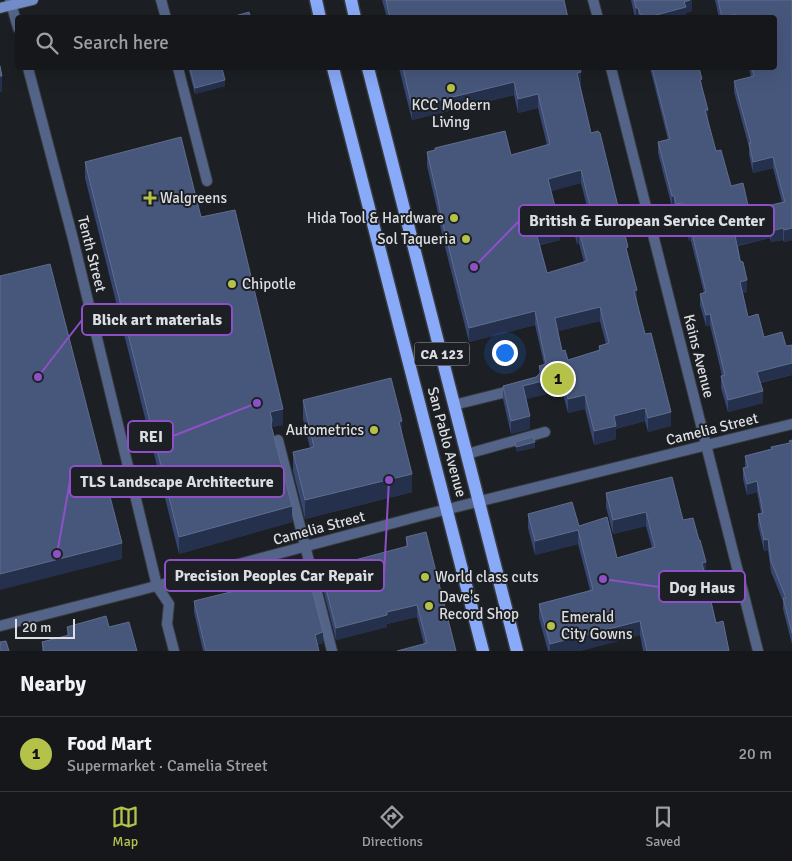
<!DOCTYPE html>
<html lang="en">
<head>
<meta charset="utf-8">
<style>
	:root { --surface:#15171a; --page:#1e2023; --text:#f1f3f6; --muted:#9d9fa2; --line:#343639; --accent:#b4c24a }
	body { margin:0; font-family:Signika,sans-serif; background:var(--page); color:var(--text) }
	.scale { position:absolute; left:15px; bottom:12px; width:60px; box-sizing:border-box; padding-left:5px; border:2px solid #dcdee1; border-top:0; font-size:14px; line-height:18px; white-space:nowrap; color:#dcdee1; -webkit-text-stroke:4px #1c1f23; paint-order:stroke }
	.you { position:absolute; left:504px; top:352px; width:18px; height:18px; margin:-12px; border:4px solid #fff; border-radius:50%; background:#1a73e8; box-shadow:0 0 0 8px #1a73e833 }
	.badge { display:grid; place-items:center; width:32px; height:32px; border-radius:50%; background:var(--accent); color:#111; font-size:16px; font-weight:700 }
	.pin { position:absolute; translate:-50% -50%; border:2px solid #fff; box-shadow:0 1px 5px #0006 }
	.list { margin:0; padding:0; list-style:none }
	h2 { display:flex; justify-content:space-between; align-items:center; height:65px; margin:0; padding:0 20px; font-size:21px }
	h2 small { font-size:16px; font-weight:400; color:var(--muted) }
	.list li { display:grid; grid-template-columns:32px 1fr auto; gap:15px; align-items:center; box-sizing:border-box; height:75px; padding:0 20px; border-top:1px solid var(--line) }
	.list b { display:block; font-size:19px; white-space:nowrap }
	.list p { margin:0; font-size:16px; white-space:nowrap; color:var(--muted) }
	.list em { font-size:16px; font-style:normal; color:var(--muted) }
	.icon { flex:none; width:28px; height:28px; fill:none; stroke:currentColor; stroke-width:2; stroke-linecap:round; stroke-linejoin:round }
	.map { position:relative; flex:none; width:792px; height:651px; overflow:hidden }
	.search { position:absolute; background:var(--surface); box-shadow:0 5px 20px #0002; left:15px; right:15px; top:15px; height:55px; display:flex; align-items:center; gap:12px; box-sizing:border-box; padding:0 18px; border-radius:5px; color:var(--muted); font-size:19px }
	.sheet { height:140px; background:var(--surface) }
	nav { display:flex; justify-content:space-around; align-items:center; box-sizing:border-box; height:70px; border-top:1px solid var(--line); background:var(--surface); font-size:14px; color:var(--muted) }
	nav a { display:grid; justify-items:center; gap:2px }
	nav .on { color:var(--accent) }
	.map>svg:first-child { display:block }
	.lines { fill:none; stroke-linecap:round; stroke-linejoin:round }
	.service-casing { stroke:#373a3e; stroke-width:12 }
	.minor-casing { stroke:#373a3e; stroke-width:12 }
	.secondary-casing { stroke:#373a3e; stroke-width:12 }
	.primary-casing { stroke:#373a3e; stroke-width:15 }
	.service { stroke:#546489; stroke-width:10 }
	.minor { stroke:#546489; stroke-width:10 }
	.secondary { stroke:#728cc7; stroke-width:10 }
	.primary { stroke:#89aaf8; stroke-width:12 }
	.wall { fill:#364670; fill-rule:evenodd }
	.shaded-wall { fill:#24304c }
	.building { fill:#47577c; stroke:#5f6c8c; fill-rule:evenodd }
	.poi-dot { fill:#b4c24a; stroke:#1c1f23; stroke-width:2 }
	.labels { text-anchor:middle; stroke-width:4; stroke-linejoin:round; paint-order:stroke }
	.shield { fill:#1c1f23; stroke:#a2a5a8; stroke-width:1 }
	.shield-label { font-size:14px; font-weight:bold; fill:#dcdee1 }
	.poi-label { font-size:15px; fill:#dcdee1; stroke:#1c1f23; text-anchor:start }
	.street-label { font-size:15px; fill:#dcdee1; stroke:#1c1f23 }
	.leader { fill:none; stroke:#8e50c6; stroke-width:2 }
	.callout-dot { fill:#8e50c6; stroke:#1c1f23; stroke-width:2 }
	.callout { fill:#1c1f23; stroke:#8e50c6; stroke-width:2 }
	.callout-label { font-size:16px; text-anchor:middle; font-weight:bold; fill:#dcdee1 }
</style>
</head>
<body>
<div class="map">
<svg width="792" height="651" viewBox="0 0 792 651">
	<rect width="100%" height="100%" fill="#1c1f23"/>
	<g class="lines">
		<defs>
			<g id="service">
				<polyline points="161,0 166,18"/>
				<polyline points="178,68 207,181"/>
				<polyline points="454,405 514,390"/>
				<polyline points="278,440 332,651"/>
				<polyline points="467,454 545,432"/>
			</g>
			<g id="minor">
				<polyline points="10,0 18,28"/>
				<polyline points="593,0 598,18"/>
				<polyline points="28,68 73,239 157,586 169,604 167,624 174,651"/>
				<polyline points="611,68 758,651"/>
				<polyline points="0,626 137,591 420,516 792,424"/>
			</g>
			<polyline id="secondary" points="0,8 33,0"/>
			<g id="primary">
				<polyline points="316,0 320,18"/>
				<polyline points="351,0 355,18"/>
				<polyline points="333,68 483,651"/>
				<polyline points="368,68 517,651"/>
			</g>
		</defs>
		<!-- service casing -->
		<use href="#service" class="service-casing"/>
		<!-- minor casing -->
		<use href="#minor" class="minor-casing"/>
		<!-- secondary casing -->
		<use href="#secondary" class="secondary-casing"/>
		<!-- primary casing -->
		<use href="#primary" class="primary-casing"/>
		<!-- service -->
		<use href="#service" class="service"/>
		<!-- minor -->
		<use href="#minor" class="minor"/>
		<!-- secondary -->
		<use href="#secondary" class="secondary"/>
		<!-- primary -->
		<use href="#primary" class="primary"/>
	</g>
	<!-- wall -->
	<g class="wall">
		<polygon points="382,0 564,0 568,18 387,18"/>
		<polygon points="631,0 692,0 692,11 686,13 686,18 635,18"/>
		<polygon points="715,0 792,0 792,240 784,242 783,240 771,242 770,238 738,246 747,292 743,293 748,317 764,337 786,346 792,345 792,375 760,383 763,403 728,412 721,388 721,376 722,376 710,325 706,326 700,305 700,294 704,293 691,241 689,241 683,214 676,216 674,207 672,207 658,153 658,142 668,140 650,68 699,68 708,121 716,151 731,186 749,210 782,202 773,168 753,173 749,155 749,147 734,92 734,81 751,77 749,68 774,68 774,18 719,18"/>
		<polygon points="188,68 222,68 225,86 195,94"/>
		<path d="M399 68H580L581 86H580L591 133 628 256 637 304 645 334 671 426 648 432 645 421 616 429V439L594 445 585 409 568 413 562 390 526 399 530 429 511 434 503 399V386L536 377 539 374V366L544 364 535 325 469 342 442 235 437 209 427 166V152L435 150V148L511 155 547 145 538 108 518 113 514 95 412 120ZM581 183 587 207 572 211V224L577 244 579 243 584 262 547 273 540 245 560 240 551 191ZM600 321 606 344 599 346V350L568 360 562 351 558 331Z"/>
		<polygon points="85,162 201,217 283,425 272,427 272,429 292,522 179,554 85,178"/>
		<polygon points="303,400 402,432 412,492 305,519 293,471 293,452 310,448 303,419"/>
		<polygon points="792,440 792,644 783,609 783,601 771,572 768,550 764,551 758,525 758,514 761,513 757,492 747,495 743,479 743,468 745,468 745,456 771,449 771,447 789,443"/>
		<polygon points="606,493 683,520 706,576 705,576 716,623 729,651 643,651 640,635 580,651 548,651 539,618 539,604 590,590 578,544 535,555 528,528 528,514 579,526 617,558 652,548 646,526 613,534 606,507"/>
		<polygon points="406,537 456,651 424,644 417,617 387,624 387,627 336,640 321,581 321,569 406,547"/>
		<polygon points="194,601 323,643 317,645 319,651 203,651 194,612"/>
		<polygon points="67,627 109,627 137,651 42,651 42,642 67,636"/>
	</g>
	<!-- shaded-wall -->
	<g class="shaded-wall">
		<polygon points="690,0 692,0 692,11 686,13 686,18 645,18"/>
		<rect x="636" y="8" width="2" height="10"/>
		<polygon points="735,14 735,18 723,18"/>
		<polygon points="581,72 581,86 577,87 577,73"/>
		<rect x="0" y="76" width="2" height="16"/>
		<polygon points="225,80 225,86 195,94 195,88"/>
		<polygon points="514,82 514,95 412,120 412,107"/>
		<polygon points="538,94 538,108 518,113 518,99"/>
		<polygon points="705,110 708,110 708,121"/>
		<polygon points="773,157 773,168 753,173 753,162"/>
		<polygon points="581,170 581,183 548,192 548,179"/>
		<rect x="672" y="196" width="2" height="11"/>
		<polygon points="683,203 683,214 676,216 676,204"/>
		<polygon points="560,226 560,240 536,245 536,232"/>
		<polygon points="770,227 770,238 735,246 735,235"/>
		<polygon points="783,228 783,240 771,242 771,231"/>
		<polygon points="792,228 792,240 784,242 784,230"/>
		<polygon points="691,229 691,241 689,241 689,230"/>
		<polygon points="577,230 579,230 579,243 577,244"/>
		<polygon points="747,280 747,292 740,294 740,282"/>
		<polygon points="637,290 637,304 634,291"/>
		<polygon points="600,307 600,321 555,332 555,318"/>
		<polygon points="535,311 535,325 469,342 469,328"/>
		<polygon points="710,314 710,325 706,326 706,315"/>
		<polygon points="792,363 792,375 757,383 757,372"/>
		<polygon points="562,376 562,390 523,400 523,386"/>
		<polygon points="763,391 763,403 728,412 728,400"/>
		<polygon points="585,395 585,409 568,413 568,399"/>
		<polygon points="645,408 645,421 616,429 616,439 594,445 594,431 614,416"/>
		<polygon points="283,409 283,425 272,427 272,437 270,412"/>
		<polygon points="671,412 671,426 648,432 648,418"/>
		<polygon points="530,416 530,429 511,434 511,421"/>
		<polygon points="402,421 402,440 399,422"/>
		<polygon points="535,442 535,448 516,452 516,447"/>
		<polygon points="412,474 412,492 305,519 305,500"/>
		<polygon points="757,481 757,492 747,495 747,484"/>
		<polygon points="292,506 292,522 179,554 179,537"/>
		<polygon points="646,512 646,526 613,534 613,520"/>
		<polygon points="578,530 578,544 535,555 535,541"/>
		<polygon points="768,539 768,550 764,551 764,540"/>
		<polygon points="122,543 122,559 0,590 0,574"/>
		<polygon points="706,562 706,576 702,577 702,563"/>
		<polygon points="417,605 417,617 387,624 387,627 336,640 336,628 387,612"/>
		<polygon points="640,621 640,635 580,651 550,651 550,644"/>
		<polygon points="323,632 323,643 315,645 315,635"/>
	</g>
	<!-- building -->
	<g class="building">
		<polygon points="386,0 564,0 568,18 390,18"/>
		<polygon points="634,0 690,0 684,2 686,7 645,18 642,18 642,14 640,14 638,8 636,8"/>
		<polygon points="718,0 792,0 792,228 784,230 783,228 771,231 770,227 735,235 740,261 743,262 747,280 740,282 748,317 758,314 764,337 782,332 786,346 792,345 792,363 757,372 763,391 728,400 721,376 725,375 710,314 706,315 700,294 706,292 691,229 689,230 683,203 676,204 674,196 672,196 658,142 670,139 652,68 699,68 702,79 700,80 708,110 705,110 716,151 721,150 731,186 743,183 749,210 785,202 773,157 753,162 749,143 751,143 734,81 754,76 752,68 774,68 774,18 735,18 735,14 722,18"/>
		<polygon points="249,12 251,18 228,18"/>
		<polygon points="0,66 2,76 0,76"/>
		<polygon points="190,68 222,68 225,80 195,88"/>
		<path d="M403 68H580L581 72 577 73 591 133 598 131 600 133 628 247 626 248 637 290 634 291 645 334 651 333 671 412 648 418 645 408 614 416 616 426 594 431 585 395 568 399 562 376 523 386 530 416 511 421 503 386 536 377 541 372 539 366 546 364 535 311 469 328 442 221 437 195 427 152 435 150V148L505 131 511 155 550 144 538 94 518 99 514 82 412 107ZM581 170 590 206 572 211 577 230H579L587 261 547 273 536 232 560 226 548 179ZM600 307 609 343 599 346 600 350 568 360 565 350 562 351 555 318Z"/>
		<polygon points="181,137 201,217 235,210 283,409 270,412 272,420 271,425 292,506 179,537 85,162"/>
		<polygon points="50,264 122,543 0,574 0,276"/>
		<polygon points="391,378 402,421 399,422 412,474 305,500 293,452 314,447 303,400"/>
		<polygon points="533,437 535,442 516,447 515,442"/>
		<polygon points="792,440 792,633 783,598 786,598 771,561 768,539 764,540 758,514 763,513 757,481 747,484 743,468 748,467 745,456 772,449 771,447 790,443 789,441"/>
		<polygon points="672,477 683,520 693,518 699,540 700,540 706,562 702,563 716,623 723,621 729,651 647,651 640,621 550,644 539,604 593,590 578,530 535,541 528,514 572,502 579,526 607,517 617,558 655,547 646,512 613,520 606,493"/>
		<polygon points="426,532 456,651 397,651 427,643 417,605 387,612 387,615 336,628 321,569 408,546 406,537"/>
		<polygon points="308,573 323,632 315,635 319,651 206,651 194,601"/>
		<polygon points="106,616 109,627 129,622 137,651 44,651 42,642 69,635 67,627"/>
		<polygon points="6,641 9,651 0,651 0,642"/>
	</g>
	<!-- markers -->
	<g class="poi-dot">
		<circle cx="451" cy="88" r="5"/>
		<path d="M147.5 190.5h5v5h5v5h-5v5h-5v-5h-5v-5h5z"/>
		<circle cx="454" cy="218" r="5"/>
		<circle cx="466" cy="239" r="5"/>
		<circle cx="232" cy="284" r="5"/>
		<circle cx="374" cy="430" r="5"/>
		<circle cx="425" cy="577" r="5"/>
		<circle cx="429" cy="606" r="5"/>
		<circle cx="551" cy="626" r="5"/>
	</g>
	<g class="labels">
		<!-- shield labels -->
		<rect class="shield" x="414.5" y="342.5" width="55" height="23" rx="4"/>
		<g class="shield-label">
			<text x="442" y="359">CA 123</text>
		</g>
		<!-- poi labels -->
		<g class="poi-label">
			<text x="451" y="110" text-anchor="middle">KCC Modern<tspan x="451" dy="17">Living</tspan></text>
			<text x="160" y="203">Walgreens</text>
			<text x="444" y="223" text-anchor="end">Hida Tool &amp; Hardware</text>
			<text x="456" y="244" text-anchor="end">Sol Taqueria</text>
			<text x="242" y="289">Chipotle</text>
			<text x="364" y="435" text-anchor="end">Autometrics</text>
			<text x="435" y="582">World class cuts</text>
			<text x="439" y="602">Dave's<tspan x="439" dy="17">Record Shop</tspan></text>
			<text x="561" y="622">Emerald<tspan x="561" dy="17">City Gowns</tspan></text>
		</g>
		<!-- street labels -->
		<g class="street-label">
			<text transform="translate(92 254) rotate(76)" y="5">Tenth Street</text>
			<text transform="translate(699 356) rotate(76)" y="5">Kains Avenue</text>
			<text transform="translate(712 429) rotate(-14)" y="5">Camelia Street</text>
			<text transform="translate(447 442) rotate(75)" y="5">San Pablo Avenue</text>
			<text transform="translate(319 528) rotate(-15)" y="5">Camelia Street</text>
		</g>
	</g>
	<!-- callouts -->
	<path class="leader" d="M474 267L519 221M38 377L82 320M257 403L173 436M57 554L70 481M389 480L384 576M603 579L659 587"/>
	<g class="callout-dot">
		<circle cx="474" cy="267" r="5"/>
		<circle cx="38" cy="377" r="5"/>
		<circle cx="257" cy="403" r="5"/>
		<circle cx="57" cy="554" r="5"/>
		<circle cx="389" cy="480" r="5"/>
		<circle cx="603" cy="579" r="5"/>
	</g>
	<g class="callout">
		<rect x="519" y="205" width="255" height="31" rx="5"/>
		<rect x="82" y="304" width="150" height="31" rx="5"/>
		<rect x="128" y="421" width="45" height="31" rx="5"/>
		<rect x="70" y="466" width="214" height="31" rx="5"/>
		<rect x="165" y="560" width="219" height="31" rx="5"/>
		<rect x="659" y="571" width="86" height="31" rx="5"/>
	</g>
	<g class="callout-label">
		<text x="647" y="226">British &amp; European Service Center</text>
		<text x="157" y="325">Blick art materials</text>
		<text x="151" y="442">REI</text>
		<text x="177" y="487">TLS Landscape Architecture</text>
		<text x="274" y="581">Precision Peoples Car Repair</text>
		<text x="702" y="593">Dog Haus</text>
	</g>
</svg>
<div class="scale">20 m</div>
<div class="you"></div>
<div class="pin badge" style="left:558px;top:379px">1</div>
<div class="search"><svg class="icon" aria-label="search" viewBox="0 0 24 24"><circle cx="10" cy="10" r="6"/><path d="M15 15l6 6"/></svg>Search here</div>
</div>
<section class="sheet">
<h2>Nearby<small></small></h2>
<ul class="list">
<li><span class="badge">1</span><div><b>Food Mart</b><p>Supermarket · Camelia Street</p></div><em>20 m</em></li>
</ul>
</section>
<nav>
<a class="on"><svg class="icon" aria-label="map" viewBox="0 0 24 24"><path d="M3 6l6-2 6 2 6-2v14l-6 2-6-2-6 2zM9 4v14M15 6v14"/></svg>Map</a>
<a><svg class="icon" aria-label="directions" viewBox="0 0 24 24"><path d="M12 3l9 9-9 9-9-9zM9 14v-3h6M13 9l2 2-2 2"/></svg>Directions</a>
<a><svg class="icon" aria-label="saved" viewBox="0 0 24 24"><path d="M7 4h10v16l-5-4-5 4z"/></svg>Saved</a>
</nav>
</body>
</html>
